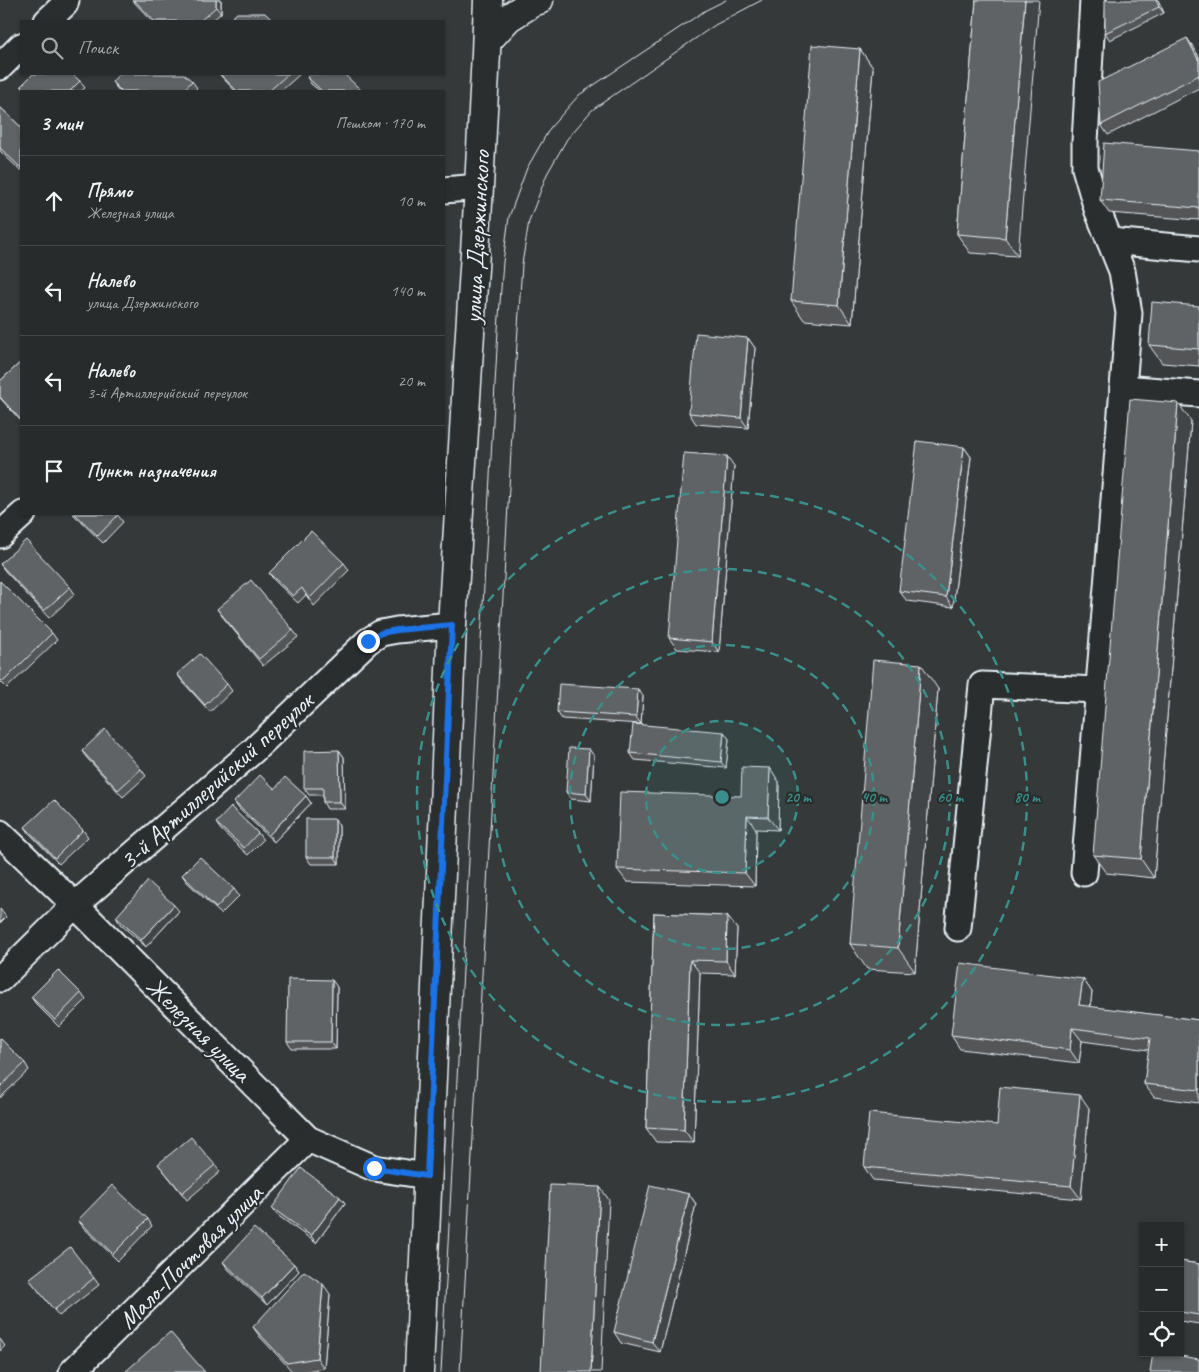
<!DOCTYPE html>
<html lang="ru">
<head>
<meta charset="utf-8">
<style>
	:root { --surface:#282b2c; --page:#303334; --text:#f1f3f6; --muted:#a5a7a9; --line:#444748 }
	body { margin:0; font-family:Caveat,sans-serif; background:var(--page); color:var(--text) }
	.controls { position:absolute; right:15px; bottom:15px; display:grid; overflow:hidden; border-radius:0px; box-shadow:0 1px 4px #0004 }
	.controls button { width:45px; height:45px; display:grid; place-items:center; padding:0; border:0; border-bottom:1px solid var(--line); background:var(--surface); color:var(--text); font:25px sans-serif }
	.stop { position:absolute; width:15px; height:15px; margin:-11px; border:4px solid #1a73e8; border-radius:50%; background:#fff }
	.stop.end { background:#1a73e8; border-color:#fff; box-shadow:0 1px 5px #0008 }
	.list { margin:0; padding:0; list-style:none }
	h2 { display:flex; justify-content:space-between; align-items:center; height:65px; margin:0; padding:0 20px; font-size:21px }
	h2 small { font-size:16px; font-weight:400; color:var(--muted) }
	.list li { display:grid; grid-template-columns:32px 1fr auto; gap:15px; align-items:center; box-sizing:border-box; height:90px; padding:0 20px; border-top:1px solid var(--line) }
	.list b { display:block; font-size:19px; white-space:nowrap }
	.list p { margin:0; font-size:16px; white-space:nowrap; color:var(--muted) }
	.list em { font-size:16px; font-style:normal; color:var(--muted) }
	.icon { flex:none; width:28px; height:28px; fill:none; stroke:currentColor; stroke-width:2; stroke-linecap:round; stroke-linejoin:round }
	.map { position:relative; flex:none; width:1199px; height:1372px; overflow:hidden }
	.search { position:absolute; background:var(--surface); box-shadow:0 1px 4px #0004; left:20px; top:20px; width:425px; height:55px; display:flex; align-items:center; gap:12px; box-sizing:border-box; padding:0 18px; border-radius:0px; color:var(--muted); font-size:19px }
	.panel { position:absolute; background:var(--surface); box-shadow:0 1px 4px #0004; left:20px; top:90px; width:425px; height:425px; border-radius:0px }
	.map>svg:first-child { display:block }
	.lines { fill:none; stroke-linecap:round; stroke-linejoin:round }
	.minor-casing { stroke:#e8f1f8; stroke-width:29 }
	.major-casing { stroke:#e8f1f8; stroke-width:31 }
	.minor { stroke:#2a2d2e; stroke-width:25 }
	.major { stroke:#2a2d2e; stroke-width:28 }
	.tram { stroke:#e8f1f8; stroke-width:1 }
	.wall { fill:#525557; stroke:#e8f1f8 }
	.shaded-wall { fill:#424547; stroke:#e8f1f8 }
	.building { fill:#5f6365; stroke:#e8f1f8 }
	.route { stroke:#1a73e8; stroke-width:6 }
	.ring { fill:none; stroke:#3a8f8a; stroke-width:2.5; stroke-dasharray:9 6 }
	.labels { text-anchor:middle; stroke-width:4.5; stroke-linejoin:round; paint-order:stroke }
	.street-label { font-size:25px; fill:#e8f1f8; stroke:#2a2d2e }
	.centre { fill:#3a8f8a; stroke:#2a2d2e; stroke-width:2.5 }
	.ring-label { font-size:15px; text-anchor:middle; font-weight:bold; fill:#3a8f8a; stroke:#2a2d2e; stroke-width:4.5; stroke-linejoin:round; paint-order:stroke }
</style>
</head>
<body>
<div class="map">
<svg width="1199" height="1372" viewBox="0 0 1199 1372">
	<rect width="100%" height="100%" fill="#35393a"/>
	<filter id="ink" filterUnits="userSpaceOnUse"><feTurbulence type="fractalNoise" baseFrequency=".02" numOctaves="2"/><feDisplacementMap in="SourceGraphic" scale="10" xChannelSelector="R" yChannelSelector="G"/><feConvolveMatrix kernelMatrix="1 2 1 2 8 2 1 2 1" color-interpolation-filters="sRGB"/></filter>
	<g filter="url(#ink)">
		<g class="lines">
			<defs>
				<g id="minor">
					<polyline points="47,21 65,4 66,0"/>
					<polyline points="0,67 21,46"/>
					<polyline points="444,190 479,187"/>
					<polyline points="1110,241 1199,249"/>
					<polyline points="1123,388 1199,394"/>
					<polyline points="0,535 23,514"/>
					<polyline points="0,833 75,905 308,1139 374,1168 427,1176"/>
					<polyline points="1084,873 1129,313 1122,271 1097,209 1085,168 1085,142 1093,0"/>
					<polyline points="958,928 982,685 1098,690"/>
					<polyline points="0,979 75,905 254,750 368,641 381,633 397,630 452,625"/>
					<polyline points="72,1372 308,1139"/>
				</g>
				<g id="major">
					<polyline points="487,41 508,18 535,1 539,0"/>
					<polyline points="419,1372 452,625 479,187 486,53 488,0"/>
				</g>
			</defs>
			<!-- minor casing -->
			<use href="#minor" class="minor-casing"/>
			<!-- major casing -->
			<use href="#major" class="major-casing"/>
			<!-- minor -->
			<use href="#minor" class="minor"/>
			<!-- major -->
			<use href="#major" class="major"/>
			<!-- tram -->
			<g class="tram">
				<polyline points="441,1372 498,330 503,262 509,217 527,168 550,128 579,95 706,10 726,0"/>
				<polyline points="460,1372 517,343 522,264 529,221 547,174 567,139 592,110 715,25 762,0"/>
			</g>
		</g>
		<!-- wall -->
		<g class="wall">
			<polygon points="132,0 221,0 221,13 212,21 152,21"/>
			<polygon points="976,0 1018,256 970,253 957,234"/>
			<polygon points="1158,0 1164,13 1110,40 1105,33"/>
			<polygon points="1194,48 1199,57 1199,88 1108,135 1101,125"/>
			<polygon points="860,49 873,68 852,324 804,320 791,301"/>
			<polygon points="219,74 300,74 281,91 235,91"/>
			<polygon points="307,77 361,90 362,91 320,91 311,84"/>
			<polygon points="192,81 197,88 194,91 119,91 112,82"/>
			<polygon points="0,107 21,127 21,171 0,151"/>
			<polygon points="1199,151 1199,220 1109,213 1100,200"/>
			<polygon points="1199,306 1199,366 1162,363 1149,345"/>
			<polygon points="748,338 755,348 748,428 696,424 689,413"/>
			<polygon points="21,362 21,421 0,398 0,381"/>
			<polygon points="1191,421 1154,878 1106,873 1093,855"/>
			<polygon points="964,447 971,457 953,607 907,601 899,591"/>
			<polygon points="734,466 719,652 677,649 669,638"/>
			<polygon points="73,514 117,514 123,522 103,543"/>
			<polygon points="344,563 349,570 314,606 306,595 298,603 274,580 269,573"/>
			<polygon points="0,564 70,587 75,594 49,618 5,571"/>
			<polygon points="0,581 52,633 57,640 7,688 0,681"/>
			<polygon points="217,609 293,630 298,637 263,666 222,616"/>
			<polygon points="177,674 227,684 232,691 210,712 182,681"/>
			<polygon points="938,689 915,972 867,969 850,944"/>
			<polygon points="643,696 641,724 562,719 557,712"/>
			<polygon points="724,732 729,739 726,768 635,760 630,753"/>
			<polygon points="339,750 344,757 345,809 327,809 323,802 323,795 309,795 304,788"/>
			<polygon points="82,751 141,769 146,776 123,797 86,757"/>
			<polygon points="594,756 591,801 571,799 566,792"/>
			<polygon points="770,768 779,782 778,830 756,829 755,886 627,882 617,869 741,796"/>
			<polygon points="275,789 306,796 311,803 274,842 239,809 234,802"/>
			<polygon points="335,819 339,826 339,864 311,864 306,857"/>
			<polygon points="216,823 258,833 263,840 248,855 221,830"/>
			<polygon points="25,827 83,830 88,837 59,864 30,834"/>
			<polygon points="182,875 234,889 239,896 221,914 187,882"/>
			<polygon points="0,909 6,917 0,923"/>
			<polygon points="179,911 146,947 120,924 116,917"/>
			<polygon points="654,913 727,916 737,929 735,974 700,973 694,1143 656,1142 646,1128"/>
			<polygon points="1083,979 1092,992 1090,1007 1199,1020 1199,1103 1154,1097 1144,1084 1149,1050 1082,1041 1079,1063 960,1049 951,1035"/>
			<polygon points="337,987 336,1049 292,1049 287,1042"/>
			<polygon points="81,993 86,1000 59,1027 36,1004 31,997"/>
			<polygon points="0,1038 25,1063 29,1070 0,1098"/>
			<polygon points="1089,1108 1081,1199 873,1180 864,1167 997,1125"/>
			<polygon points="158,1164 215,1165 220,1172 187,1200"/>
			<polygon points="689,1194 696,1204 660,1352 621,1343 614,1332"/>
			<polygon points="340,1197 345,1203 316,1243 277,1215 272,1208"/>
			<polygon points="148,1219 152,1226 118,1261 83,1227 78,1220"/>
			<polygon points="1180,1261 1199,1264 1199,1324 1180,1321"/>
			<polygon points="223,1262 294,1264 299,1271 267,1305 228,1269"/>
			<polygon points="94,1278 99,1285 59,1316 29,1279"/>
			<polygon points="330,1294 324,1368 301,1372 293,1372 260,1337 253,1327"/>
			<polygon points="0,1339 5,1346 0,1351"/>
		</g>
		<!-- shaded-wall -->
		<g class="shaded-wall">
			<polygon points="216,0 221,0 221,13 216,7"/>
			<polygon points="1025,0 1039,0 1018,256 1005,238"/>
			<polygon points="1156,0 1158,0 1164,13 1159,7"/>
			<polygon points="1187,38 1194,48 1199,57 1199,61"/>
			<polygon points="860,49 873,68 852,324 839,305"/>
			<polygon points="80,81 85,88 81,91 70,91"/>
			<polygon points="748,338 755,348 748,428 741,418"/>
			<polygon points="1178,403 1191,421 1154,878 1141,859"/>
			<polygon points="964,447 971,457 953,607 946,597"/>
			<polygon points="727,456 734,466 719,652 712,642"/>
			<polygon points="921,664 938,689 915,972 898,948"/>
			<polygon points="638,689 643,696 641,724 636,717"/>
			<polygon points="724,732 729,739 726,768 721,762"/>
			<polygon points="589,749 594,756 591,801 586,794"/>
			<polygon points="339,750 344,757 345,809 340,802"/>
			<polygon points="770,768 779,782 778,830 768,817"/>
			<polygon points="306,796 311,803 274,842 269,835"/>
			<polygon points="747,816 756,829 755,886 745,873"/>
			<polygon points="335,819 339,826 339,864 335,857"/>
			<polygon points="174,905 179,911 146,947 141,940"/>
			<polygon points="727,916 737,929 735,974 726,961"/>
			<polygon points="690,960 700,973 694,1143 684,1130"/>
			<polygon points="1083,979 1092,992 1089,1018 1079,1005"/>
			<polygon points="332,980 337,987 336,1049 331,1042"/>
			<polygon points="1072,1028 1082,1041 1079,1063 1070,1050"/>
			<polygon points="1080,1095 1089,1108 1081,1199 1071,1186"/>
			<polygon points="600,1187 609,1200 601,1372 591,1372"/>
			<polygon points="689,1194 696,1204 660,1352 652,1342"/>
			<polygon points="340,1197 345,1203 316,1243 311,1236"/>
			<polygon points="294,1264 299,1271 267,1305 262,1298"/>
			<polygon points="323,1284 330,1294 324,1368 317,1358"/>
		</g>
		<!-- building -->
		<g class="building">
			<polygon points="134,0 216,0 216,7 200,21 154,21"/>
			<polygon points="976,0 1025,0 1005,238 957,234"/>
			<polygon points="1105,0 1156,0 1159,7 1105,33"/>
			<polygon points="237,13 265,13 273,21 228,21"/>
			<polygon points="1187,38 1199,61 1199,75 1101,125 1098,82"/>
			<polygon points="812,45 860,49 839,305 791,301"/>
			<polygon points="33,74 72,74 80,81 70,91 27,91 21,86"/>
			<polygon points="119,74 184,74 192,81 183,91 121,91 112,82"/>
			<polygon points="220,74 288,74 269,91 237,91"/>
			<polygon points="310,74 344,74 361,90 360,91 322,91 307,77"/>
			<polygon points="0,107 21,127 21,168 0,148"/>
			<polygon points="1104,143 1199,151 1199,208 1100,200"/>
			<polygon points="1152,302 1199,306 1199,349 1149,345"/>
			<polygon points="696,333 748,338 741,418 689,413"/>
			<polygon points="21,362 21,420 0,397 0,381"/>
			<polygon points="1130,399 1178,403 1141,859 1093,855"/>
			<polygon points="917,441 964,447 946,597 899,591"/>
			<polygon points="684,453 727,456 712,642 669,638"/>
			<polygon points="75,514 117,514 118,515 98,536"/>
			<polygon points="311,531 344,563 309,599 302,588 293,596 269,573"/>
			<polygon points="26,540 70,587 44,611 0,564"/>
			<polygon points="251,580 293,630 259,659 217,609"/>
			<polygon points="0,581 52,633 3,682 0,679"/>
			<polygon points="200,654 227,684 205,705 177,674"/>
			<polygon points="873,660 921,664 898,948 850,944"/>
			<polygon points="559,684 638,689 636,717 557,712"/>
			<polygon points="633,724 724,732 721,762 630,753"/>
			<polygon points="105,729 141,769 118,790 82,751"/>
			<polygon points="569,748 589,749 586,794 566,792"/>
			<polygon points="339,750 340,802 323,802 323,788 304,788 304,751"/>
			<polygon points="742,767 770,768 768,817 747,816 745,873 617,869 620,792 741,796"/>
			<polygon points="260,775 275,789 285,777 306,796 269,835 234,802"/>
			<polygon points="54,800 83,830 55,858 25,827"/>
			<polygon points="231,807 258,833 244,848 216,823"/>
			<rect x="306" y="819" width="29" height="38"/>
			<polygon points="200,857 234,889 216,908 182,875"/>
			<polygon points="148,881 174,905 141,940 116,917"/>
			<polygon points="654,913 727,916 726,961 690,960 684,1130 646,1128"/>
			<polygon points="960,963 1083,979 1079,1005 1199,1020 1199,1090 1144,1084 1150,1038 1072,1028 1070,1050 951,1035"/>
			<polygon points="58,970 81,993 55,1020 31,997"/>
			<polygon points="288,979 332,980 331,1042 287,1042"/>
			<polygon points="0,1038 25,1063 0,1087"/>
			<polygon points="1000,1087 1080,1095 1071,1186 864,1167 869,1113 997,1125"/>
			<polygon points="191,1137 215,1165 182,1193 158,1164"/>
			<polygon points="301,1168 340,1197 311,1236 272,1208"/>
			<polygon points="112,1185 148,1219 113,1254 78,1220"/>
			<polygon points="550,1185 600,1187 591,1372 541,1372"/>
			<polygon points="650,1185 689,1194 652,1342 614,1332"/>
			<polygon points="254,1228 294,1264 262,1298 223,1262"/>
			<polygon points="70,1247 94,1278 54,1310 29,1279"/>
			<polygon points="1180,1261 1199,1264 1199,1315 1180,1312"/>
			<polygon points="304,1271 323,1284 317,1358 287,1363 253,1327"/>
			<polygon points="170,1332 205,1372 125,1372"/>
			<polygon points="1153,1353 1162,1353 1199,1359 1199,1372 1150,1372"/>
		</g>
	</g>
	<g class="lines" filter="url(#ink)">
		<!-- route -->
		<polyline class="route" points="368,641 381,633 397,630 452,625 427,1176 374,1168"/>
	</g>
	<!-- distance rings -->
	<circle cx="722" cy="797" r="76" fill="#3a8f8a" fill-opacity=".12"/>
	<g class="ring">
		<circle cx="722" cy="797" r="76"/>
		<circle cx="722" cy="797" r="152"/>
		<circle cx="722" cy="797" r="228"/>
		<circle cx="722" cy="797" r="305"/>
	</g>
	<g class="labels">
		<!-- street labels -->
		<g class="street-label">
			<text transform="translate(476 237) rotate(-87)" y="9">улица Дзержинского</text>
			<text transform="translate(216 780) rotate(-42)" y="9">3-й Артиллерийский переулок</text>
			<text transform="translate(199 1029) rotate(45)" y="9">Железная улица</text>
			<text transform="translate(190 1256) rotate(-45)" y="9">Мало-Почтовая улица</text>
		</g>
	</g>
	<circle cx="722" cy="797" r="8" class="centre"/>
	<g class="ring-label">
		<text x="798" y="802">20 m</text>
		<text x="874" y="802">40 m</text>
		<text x="950" y="802">60 m</text>
		<text x="1027" y="802">80 m</text>
	</g>
</svg>
<div class="controls">
<button>+</button>
<button>−</button>
<button><svg class="icon" aria-label="locate" viewBox="0 0 24 24"><circle cx="12" cy="12" r="6"/><path d="M12 2v4M12 18v4M2 12h4M18 12h4"/></svg></button>
</div>
<div class="stop" style="left:374px;top:1168px"></div>
<div class="stop end" style="left:368px;top:641px"></div>
<div class="search"><svg class="icon" aria-label="search" viewBox="0 0 24 24"><circle cx="10" cy="10" r="6"/><path d="M15 15l6 6"/></svg>Поиск</div>
<section class="panel">
<h2>3 мин<small>Пешком · 170 m</small></h2>
<ul class="list">
<li><svg class="icon" aria-label="ahead" viewBox="0 0 24 24"><path d="M12 20V5M6 11l6-6 6 6"/></svg><div><b>Прямо</b><p>Железная улица</p></div><em>10 m</em></li>
<li><svg class="icon" aria-label="left" viewBox="0 0 24 24"><path d="M17 20v-9H6M10 6l-5 5 5 5"/></svg><div><b>Налево</b><p>улица Дзержинского</p></div><em>140 m</em></li>
<li><svg class="icon" aria-label="left" viewBox="0 0 24 24"><path d="M17 20v-9H6M10 6l-5 5 5 5"/></svg><div><b>Налево</b><p>3-й Артиллерийский переулок</p></div><em>20 m</em></li>
<li><svg class="icon" aria-label="arrive" viewBox="0 0 24 24"><path d="M6 21V4h12l-3 4 3 4H6"/></svg><div><b>Пункт назначения</b></div></li>
</ul>
</section>
</div>
</body>
</html>
